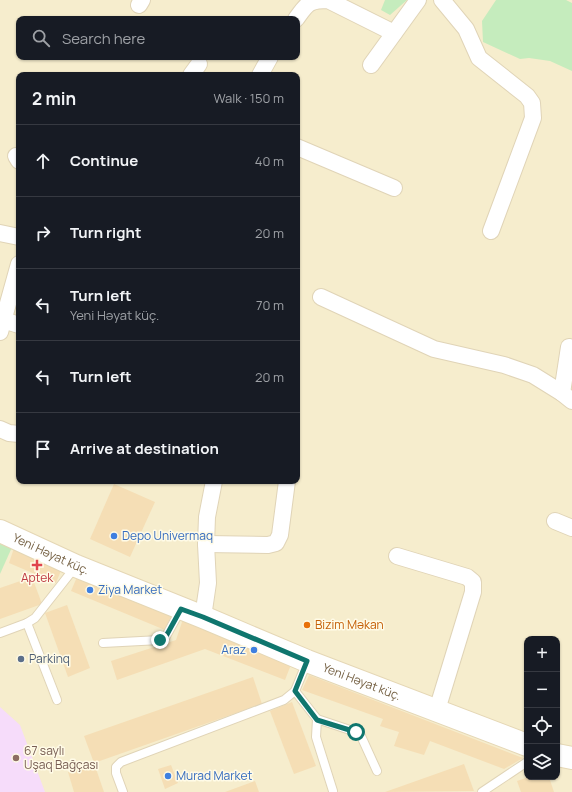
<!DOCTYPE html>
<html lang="en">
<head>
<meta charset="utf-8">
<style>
	:root { --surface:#171b24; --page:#20242c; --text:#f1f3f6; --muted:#9ea1a6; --line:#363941 }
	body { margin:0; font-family:Manrope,sans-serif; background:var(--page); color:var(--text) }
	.controls { position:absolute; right:12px; bottom:12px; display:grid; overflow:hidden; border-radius:8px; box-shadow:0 1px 3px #0004 }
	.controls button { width:36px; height:36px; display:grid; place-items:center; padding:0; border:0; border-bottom:1px solid var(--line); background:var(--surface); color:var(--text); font:20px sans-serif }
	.stop { position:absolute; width:12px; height:12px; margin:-9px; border:3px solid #0f766e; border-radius:50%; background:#fff }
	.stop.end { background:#0f766e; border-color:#fff; box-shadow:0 1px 4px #0008 }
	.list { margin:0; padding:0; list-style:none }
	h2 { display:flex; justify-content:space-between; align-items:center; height:52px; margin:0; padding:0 16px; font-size:17px }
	h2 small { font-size:13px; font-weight:400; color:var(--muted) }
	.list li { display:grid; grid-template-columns:26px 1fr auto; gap:12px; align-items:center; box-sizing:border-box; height:72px; padding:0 16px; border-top:1px solid var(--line) }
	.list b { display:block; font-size:15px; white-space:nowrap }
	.list p { margin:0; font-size:13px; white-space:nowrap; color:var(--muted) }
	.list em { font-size:13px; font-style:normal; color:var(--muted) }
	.icon { flex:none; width:22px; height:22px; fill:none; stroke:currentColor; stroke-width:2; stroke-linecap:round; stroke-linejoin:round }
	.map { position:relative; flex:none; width:572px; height:792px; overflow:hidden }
	.search { position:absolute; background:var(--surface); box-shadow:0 1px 3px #0004; left:16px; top:16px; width:284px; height:44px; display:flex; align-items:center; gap:10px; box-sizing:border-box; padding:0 14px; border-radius:8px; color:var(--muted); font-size:15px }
	.panel { position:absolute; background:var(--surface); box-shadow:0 1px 3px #0004; left:16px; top:72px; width:284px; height:412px; border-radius:8px }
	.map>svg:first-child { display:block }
	.residential { fill:#f6edcd; fill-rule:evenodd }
	.education { fill:#f6dcfa }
	.green { fill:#c5ecbd }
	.building { fill:#f5deb5 }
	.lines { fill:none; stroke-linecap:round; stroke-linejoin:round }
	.lane-casing { stroke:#e0d4b7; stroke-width:10 }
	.street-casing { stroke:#e0d4b7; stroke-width:18 }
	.secondary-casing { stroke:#e5d7b5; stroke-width:24 }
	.lane { stroke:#fff; stroke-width:8 }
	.street { stroke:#fff; stroke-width:16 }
	.secondary { stroke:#fff; stroke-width:22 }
	.route { stroke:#0f766e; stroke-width:5 }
	.shop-dot { fill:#3f7fe0; stroke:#fffbe7; stroke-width:1.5 }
	.health-dot { fill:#e0444e; stroke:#fffbe7; stroke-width:1.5 }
	.food-dot { fill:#e8710a; stroke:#fffbe7; stroke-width:1.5 }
	.service-dot { fill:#5c6f8a; stroke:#fffbe7; stroke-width:1.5 }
	.education-dot { fill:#8d6e63; stroke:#fffbe7; stroke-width:1.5 }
	.labels { text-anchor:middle; stroke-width:3; stroke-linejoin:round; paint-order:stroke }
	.shop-label { font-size:12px; fill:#366cbe; stroke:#fffbe7; text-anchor:start }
	.street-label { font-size:12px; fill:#766245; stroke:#fffbe7 }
	.health-label { font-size:12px; fill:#be3a42; stroke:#fffbe7 }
	.food-label { font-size:12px; fill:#c56008; stroke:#fffbe7; text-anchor:start }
	.service-label { font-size:12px; fill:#4e5e75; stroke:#fffbe7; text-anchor:start }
	.education-label { font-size:12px; fill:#785e54; stroke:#fffbe7; text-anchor:start }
</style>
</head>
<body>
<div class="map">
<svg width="572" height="792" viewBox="0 0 572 792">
	<rect width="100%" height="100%" fill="#fef9df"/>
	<!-- residential -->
	<path class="residential" d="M0 0H572V792H0ZM19 19H297V57H19ZM19 75H297V481H19ZM527 639H557V777H527Z"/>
	<!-- education -->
	<polygon class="education" points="0,707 20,725 45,792 0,792"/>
	<!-- green -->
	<g class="green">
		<polygon points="385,0 407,0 390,15 381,10"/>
		<polygon points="496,0 566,0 572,3 572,71 550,61 529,58 520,59 483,42 482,21"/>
		<polygon points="0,539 13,545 0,574"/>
	</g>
	<!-- building -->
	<g class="building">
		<polygon points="114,484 155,502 130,557 90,539"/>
		<polygon points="14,548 62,568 56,583 9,563"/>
		<polygon points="32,577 42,604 0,619 0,588"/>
		<polygon points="77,577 171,616 165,630 71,591"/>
		<polygon points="67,605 90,668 68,677 45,613"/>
		<polygon points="183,619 292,662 285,680 205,649 117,680 111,661 176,640"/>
		<polygon points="309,675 523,758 504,769 430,741 424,755 394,746 399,732 380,726 383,719 302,690"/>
		<polygon points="253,677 262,704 94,763 84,736"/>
		<polygon points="292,702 316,766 294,774 270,711"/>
		<polygon points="94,763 104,792 74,792 68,772"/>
		<polygon points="464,764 474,791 385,792"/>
		<polygon points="171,765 178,783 165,789 158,769"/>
		<polygon points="529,777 549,777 554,792 521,792 517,781"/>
		<polygon points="255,781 259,792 225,792"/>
	</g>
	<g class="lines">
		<defs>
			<g id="lane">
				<polyline points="27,623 57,700"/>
				<polyline points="0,633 27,623 35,618 76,566"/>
				<polyline points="103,643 160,640 165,638 181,609"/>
				<polyline points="295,691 317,719 316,737 333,791"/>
				<polyline points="317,719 356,732 361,736 377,771"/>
				<polyline points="123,792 116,773 116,767 121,762 284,700 295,691 307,662"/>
				<polyline points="482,792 527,762"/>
			</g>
			<g id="street">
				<polyline points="442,0 466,29 479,58 527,96 532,103 533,118 491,231"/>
				<polyline points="139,5 142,0"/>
				<path d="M296 19C307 4 308 0 328 0L394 33"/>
				<polyline points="371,65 418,0"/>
				<polyline points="191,75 199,64"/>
				<polyline points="260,75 270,57"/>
				<polyline points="297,147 394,188"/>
				<polyline points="16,156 19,161"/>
				<polyline points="0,233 19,237"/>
				<polyline points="321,297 434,349 504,365 533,375 562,393 572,401"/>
				<polyline points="0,319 19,325"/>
				<polyline points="0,332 19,264"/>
				<polyline points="562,393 569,347"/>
				<polyline points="0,429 9,433 19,434"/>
				<polyline points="555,521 572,528"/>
				<polyline points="206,544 268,545 276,543 280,535 287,481"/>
				<polyline points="397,556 467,577 473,582 473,592 437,710"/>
				<polyline points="203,617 208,583 206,544 207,517 214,481"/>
			</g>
			<g id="secondary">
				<path id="s1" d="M0 531 76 566 203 617 307 661 527 745"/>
				<polyline points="557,755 572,758"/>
			</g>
		</defs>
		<!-- lane casing -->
		<use href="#lane" class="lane-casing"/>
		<!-- street casing -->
		<use href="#street" class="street-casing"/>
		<!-- secondary casing -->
		<use href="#secondary" class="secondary-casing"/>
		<!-- lane -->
		<use href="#lane" class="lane"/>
		<!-- street -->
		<use href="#street" class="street"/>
		<!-- secondary -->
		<use href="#secondary" class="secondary"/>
	</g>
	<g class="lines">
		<!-- route -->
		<polyline class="route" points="160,640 165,638 181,609 203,617 307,661 295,691 317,720 356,732"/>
	</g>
	<!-- markers -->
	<g class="shop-dot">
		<circle cx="114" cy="536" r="4"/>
		<circle cx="90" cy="590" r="4"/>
		<circle cx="254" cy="650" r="4"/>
		<circle cx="168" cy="776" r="4"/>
	</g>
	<path class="health-dot" d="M35 559h4v4h4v4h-4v4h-4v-4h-4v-4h4z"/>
	<circle class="food-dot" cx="307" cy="625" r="4"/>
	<circle class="service-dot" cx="21" cy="659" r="4"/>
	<circle class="education-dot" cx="16" cy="758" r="4"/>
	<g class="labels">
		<!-- shop labels -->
		<g class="shop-label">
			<text x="122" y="540">Depo Univermaq</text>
			<text x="98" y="594">Ziya Market</text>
			<text x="246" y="654" text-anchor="end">Araz</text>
			<text x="176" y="780">Murad Market</text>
		</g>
		<!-- street labels -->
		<g class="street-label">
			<text dy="4" stroke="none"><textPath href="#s1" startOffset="56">Yeni Həyat küç.</textPath></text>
			<text dy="4" stroke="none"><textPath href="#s1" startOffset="392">Yeni Həyat küç.</textPath></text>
		</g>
		<!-- health labels -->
		<g class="health-label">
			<text x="37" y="582">Aptek</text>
		</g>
		<!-- food labels -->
		<g class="food-label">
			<text x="315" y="629">Bizim Məkan</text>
		</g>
		<!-- service labels -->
		<g class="service-label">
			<text x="29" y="663">Parkinq</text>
		</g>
		<!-- education labels -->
		<g class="education-label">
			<text x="24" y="755">67 saylı<tspan x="24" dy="14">Uşaq Bağçası</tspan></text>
		</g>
	</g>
</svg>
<div class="controls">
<button>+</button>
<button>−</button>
<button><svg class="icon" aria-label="locate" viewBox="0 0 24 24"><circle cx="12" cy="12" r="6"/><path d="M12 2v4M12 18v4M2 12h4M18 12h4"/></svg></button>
<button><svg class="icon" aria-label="layers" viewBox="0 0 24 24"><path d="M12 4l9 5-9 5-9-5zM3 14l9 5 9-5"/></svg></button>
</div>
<div class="stop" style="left:356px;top:732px"></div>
<div class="stop end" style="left:160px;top:640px"></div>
<div class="search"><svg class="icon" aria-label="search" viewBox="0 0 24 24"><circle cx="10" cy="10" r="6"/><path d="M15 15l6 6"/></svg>Search here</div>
<section class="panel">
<h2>2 min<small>Walk · 150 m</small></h2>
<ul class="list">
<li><svg class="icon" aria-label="ahead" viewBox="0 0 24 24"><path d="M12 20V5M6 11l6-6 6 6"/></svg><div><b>Continue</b></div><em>40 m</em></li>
<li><svg class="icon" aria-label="right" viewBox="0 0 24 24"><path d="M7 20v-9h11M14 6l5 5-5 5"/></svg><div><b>Turn right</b></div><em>20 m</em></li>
<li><svg class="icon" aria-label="left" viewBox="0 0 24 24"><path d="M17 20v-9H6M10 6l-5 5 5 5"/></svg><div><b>Turn left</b><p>Yeni Həyat küç.</p></div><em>70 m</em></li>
<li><svg class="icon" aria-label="left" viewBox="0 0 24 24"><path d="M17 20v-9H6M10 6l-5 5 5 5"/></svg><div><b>Turn left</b></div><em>20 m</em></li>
<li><svg class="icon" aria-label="arrive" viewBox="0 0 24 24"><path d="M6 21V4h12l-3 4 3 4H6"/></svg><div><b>Arrive at destination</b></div></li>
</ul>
</section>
</div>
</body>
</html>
